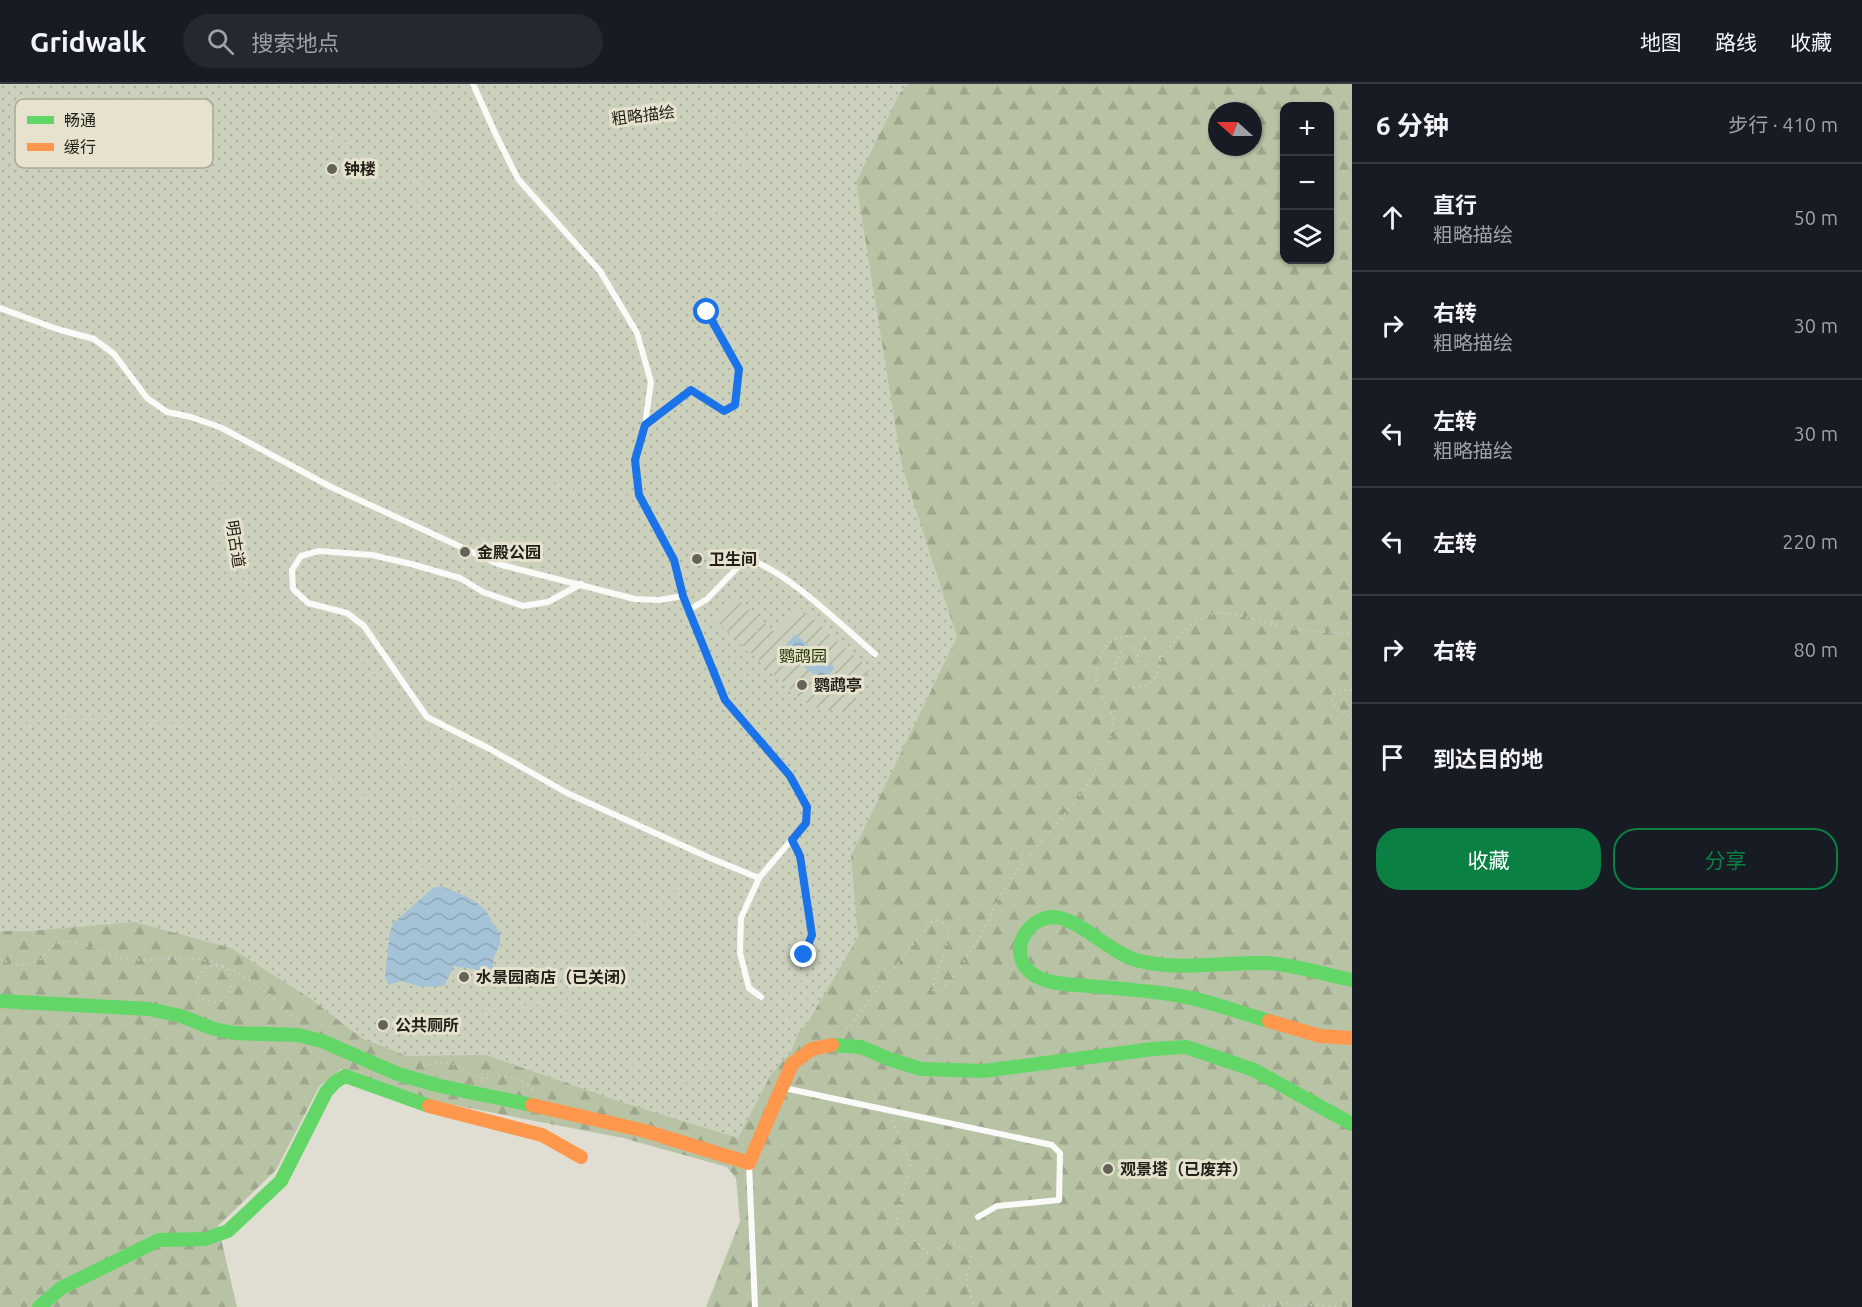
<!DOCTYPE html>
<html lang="zh">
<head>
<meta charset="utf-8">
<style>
	:root { --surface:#171b24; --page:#242831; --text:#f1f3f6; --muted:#9ea1a6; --line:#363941; --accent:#0b8043 }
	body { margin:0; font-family:Ubuntu,"Noto Sans SC",sans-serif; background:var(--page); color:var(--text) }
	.controls { position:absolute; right:18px; top:18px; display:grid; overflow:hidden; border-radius:12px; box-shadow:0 2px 4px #0004 }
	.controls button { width:54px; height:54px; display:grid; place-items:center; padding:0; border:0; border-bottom:2px solid var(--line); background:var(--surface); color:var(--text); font:30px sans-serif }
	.compass { position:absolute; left:1208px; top:18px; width:54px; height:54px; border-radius:50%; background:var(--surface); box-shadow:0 2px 4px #0004; rotate:291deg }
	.stop { position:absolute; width:18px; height:18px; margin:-14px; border:4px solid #1a73e8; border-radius:50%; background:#fff }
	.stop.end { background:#1a73e8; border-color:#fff; box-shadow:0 2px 6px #0008 }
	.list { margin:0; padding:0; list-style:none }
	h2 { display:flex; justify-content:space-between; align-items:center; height:78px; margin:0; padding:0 24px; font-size:26px }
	h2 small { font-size:20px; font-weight:400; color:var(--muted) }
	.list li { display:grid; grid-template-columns:39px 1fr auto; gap:18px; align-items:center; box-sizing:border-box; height:108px; padding:0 24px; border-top:2px solid var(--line) }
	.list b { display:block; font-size:22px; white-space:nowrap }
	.list p { margin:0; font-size:20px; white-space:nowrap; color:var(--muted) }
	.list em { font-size:20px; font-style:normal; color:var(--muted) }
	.actions { display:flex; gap:12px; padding:18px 24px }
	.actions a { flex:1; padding:14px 0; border:2px solid var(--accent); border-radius:24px; text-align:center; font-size:21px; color:var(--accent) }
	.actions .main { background:var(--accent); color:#fff }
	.icon { flex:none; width:33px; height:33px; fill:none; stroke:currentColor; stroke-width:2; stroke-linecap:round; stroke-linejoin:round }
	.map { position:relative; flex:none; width:1352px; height:1223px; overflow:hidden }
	header { display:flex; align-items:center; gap:36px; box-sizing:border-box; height:84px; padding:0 30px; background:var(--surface); border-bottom:2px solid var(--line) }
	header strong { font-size:28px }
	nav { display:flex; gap:33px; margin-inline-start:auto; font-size:21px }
	.search { width:420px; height:54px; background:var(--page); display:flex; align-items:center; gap:15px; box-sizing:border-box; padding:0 21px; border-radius:33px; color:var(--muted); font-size:22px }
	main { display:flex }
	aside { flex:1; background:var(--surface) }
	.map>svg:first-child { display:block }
	.forest { fill:url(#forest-firs); fill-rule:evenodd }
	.park { fill:url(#park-dots) }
	.garden { fill:url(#garden-furrows) }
	.water { fill:url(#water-waves) }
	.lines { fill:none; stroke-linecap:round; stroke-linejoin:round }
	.path { stroke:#cecdca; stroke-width:2; stroke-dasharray:1.5 4.5; stroke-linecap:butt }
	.lane { stroke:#fafaf8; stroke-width:6 }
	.fast { stroke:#63d668; stroke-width:14 }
	.slow { stroke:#ff974d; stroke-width:14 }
	.route { stroke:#1a73e8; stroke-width:8 }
	.poi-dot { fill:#646259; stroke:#e6e2cd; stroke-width:2 }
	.labels { text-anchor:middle; stroke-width:6; stroke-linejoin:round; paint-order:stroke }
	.street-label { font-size:16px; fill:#211f18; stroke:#e6e2cd }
	.poi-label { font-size:16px; font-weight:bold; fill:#211f18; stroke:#e6e2cd; text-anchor:start }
	.park-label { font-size:16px; fill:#233501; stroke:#e6e2cd }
	.key { fill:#e6e2cd; stroke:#aba897; stroke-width:1.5 }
	.key-label { font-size:16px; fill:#211f18 }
</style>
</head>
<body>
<header>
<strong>Gridwalk</strong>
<div class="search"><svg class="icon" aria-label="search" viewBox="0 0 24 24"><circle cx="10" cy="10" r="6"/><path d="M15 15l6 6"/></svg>搜索地点</div>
<nav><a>地图</a><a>路线</a><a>收藏</a></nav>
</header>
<main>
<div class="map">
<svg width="1352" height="1223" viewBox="0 0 1352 1223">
	<defs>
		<pattern id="forest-firs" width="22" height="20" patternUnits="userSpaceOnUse" patternTransform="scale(1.5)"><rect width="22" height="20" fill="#b8c2a5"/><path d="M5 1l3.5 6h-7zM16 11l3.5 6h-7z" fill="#9ea68d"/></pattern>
		<pattern id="park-dots" width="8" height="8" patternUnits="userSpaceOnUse" patternTransform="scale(1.5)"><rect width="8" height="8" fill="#cbd1bc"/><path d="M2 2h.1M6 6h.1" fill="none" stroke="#aeb3a1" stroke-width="1.8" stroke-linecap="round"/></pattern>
		<pattern id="garden-furrows" width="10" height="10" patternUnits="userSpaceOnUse" patternTransform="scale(1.5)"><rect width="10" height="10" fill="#cbd1bc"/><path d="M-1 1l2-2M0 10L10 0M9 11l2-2" fill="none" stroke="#aeb3a1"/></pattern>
		<pattern id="water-waves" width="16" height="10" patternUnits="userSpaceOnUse" patternTransform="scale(1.5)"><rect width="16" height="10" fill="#a5c3d7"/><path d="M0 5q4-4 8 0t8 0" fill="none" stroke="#8ea7b8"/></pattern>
	</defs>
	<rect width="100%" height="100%" fill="#e0ded3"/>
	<!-- forest -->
	<path class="forest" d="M0 0H1352V1223H706L740 1137 736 1094 727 1083 623 1054 432 1017 341 985 319 1003 276 1086 218 1142 237 1223H0ZM1284 22H1330V176H1284ZM1217 27H1253V63H1217Z"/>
	<!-- park -->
	<polygon class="park" points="0,0 909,0 900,9 856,98 902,382 957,553 851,772 858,853 808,938 799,948 791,968 770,992 738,1054 627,1020 486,971 407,972 363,955 308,913 231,864 134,838 31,847 0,847"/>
	<!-- garden -->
	<polygon class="garden" points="734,513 776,549 800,524 869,585 849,627 820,626 803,617 715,536"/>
	<!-- water -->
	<g class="water">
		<polygon points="795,550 835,584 824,596 816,589 814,591 783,565"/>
		<path d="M441 802C455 808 473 813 484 825 491 832 492 842 500 848V859L493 876 494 899 478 894 479 886 454 882 444 902 422 903 401 897 388 901 385 892 390 848 393 839 433 804Z"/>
	</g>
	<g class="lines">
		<!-- path -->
		<g class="path">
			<path d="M460 0C440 16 429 34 419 58L426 80 423 101 414 124 418 174 462 214 476 265 473 323 500 360 558 400 592 412 607 404 627 411 660 487 669 497"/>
			<polyline points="533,0 525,18 536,46 676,24 729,35 748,52 745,74 733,108 712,136 722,169 724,211 707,228 739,285 735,321 724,327 691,306 655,334"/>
			<polyline points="0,13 71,19 120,31 151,26 170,6 205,0"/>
			<polyline points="151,26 151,73"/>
			<polygon points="315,54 349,58 363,89 343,118 308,114 294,82"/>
			<polyline points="0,64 294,82"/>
			<polyline points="364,89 423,101"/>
			<polyline points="117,292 120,317 124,324 155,333"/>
			<polyline points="178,339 206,383 228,410 244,504 253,519 355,573 397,608"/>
			<polyline points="399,424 414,410 473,323"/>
			<polyline points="304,546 320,634"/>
			<polyline points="714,563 744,590 766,602 786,580 776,565 731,524 721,535 751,562 735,582"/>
			<polyline points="777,564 795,544 797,546"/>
			<path d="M1138 578V570L1133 563 1124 564 1119 570 1114 587 1124 601C1148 608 1156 598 1161 575"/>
			<polyline points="786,580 810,595"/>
			<polyline points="1352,606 1343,606 1334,610 1332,615 1337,624 1352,635"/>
			<path d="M430 644 435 672 456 709 459 722 456 735 448 748 438 759 402 817 377 848 378 904 385 922 395 933 411 934 473 929 575 915C615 867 658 823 703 780"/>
			<polyline points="0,652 18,641 69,633 118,635 214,643 282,629 357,641 382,655 398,671 413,700 419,738 419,769 404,811"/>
			<polyline points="519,671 523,667 559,662 588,652 602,654 627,666 670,676 692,685"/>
			<polyline points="0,702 55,704 276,677 301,679 327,690 367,714 419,738"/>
			<polyline points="677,749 692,685 707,662 712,646 705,626 697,584 699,580"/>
			<polyline points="0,764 47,761 72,727 70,703"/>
			<polyline points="431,770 458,800 483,815 497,841 504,850 495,878 517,882"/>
			<polyline points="483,815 494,809 511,810 537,822 562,862 572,894 575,914"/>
			<polyline points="751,862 770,872 802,898"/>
			<path d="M0 875C15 882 33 886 45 870 50 864 55 858 63 858 84 855 104 871 124 875 144 878 163 874 183 874 196 875 217 877 227 886 236 894 231 912 220 917 213 920 205 915 199 911 196 902 195 893 203 886 226 866 280 921 297 936"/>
			<polyline points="790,888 804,871 812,851 800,772 796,764"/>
			<polyline points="569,915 563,946 569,960 603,966 676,1002 691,997 756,920"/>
			<polyline points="768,919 792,936 836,878 820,866 776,925"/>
			<polyline points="370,930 390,928"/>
			<path d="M846 945H848C873 908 904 874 930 838L941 837 949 845C949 868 933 886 933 909 935 908 939 908 941 906 949 902 970 868 976 859 987 844 991 826 1001 810 1034 757 1094 712 1111 650 1117 631 1108 624 1100 609 1092 595 1098 574 1107 562 1117 548 1145 549 1155 563 1158 566 1159 571 1161 575 1179 550 1200 523 1234 530 1249 533 1264 539 1279 542 1303 547 1328 548 1352 550"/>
			<path d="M423 982C444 974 459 981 476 993"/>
			<path d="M481 994C489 995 494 993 502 992 514 992 526 998 534 1006"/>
			<polyline points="892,1037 911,1080 896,1138 928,1169 951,1158 972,1168 966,1194 974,1223"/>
			<polyline points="1263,1223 1283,1219 1344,1223"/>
		</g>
		<!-- lane -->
		<g class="lane">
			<polyline points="473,0 496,51 518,95 600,187 637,249 651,298 645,341 635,376 639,411 674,476 683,512 725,616 790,692 807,723 806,739 759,794 741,834 740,869 749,904 761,913"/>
			<polyline points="0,224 57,245 94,255 114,270 147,314 167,328 191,333 222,344 331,403 498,480 635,515 659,516 683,512"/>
			<polyline points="581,500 548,518 523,522 483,508 460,494 411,480 372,471 319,467 301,472 292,486 293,505 308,519 347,529 364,542 427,633 490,665 567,709 710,774 759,794"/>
			<path d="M689 526 707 515 737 484 750 476C788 488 843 543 875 570"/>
			<polyline points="784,1004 1052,1061 1060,1069 1059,1116 997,1122 978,1133"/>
			<polyline points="749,1080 755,1223"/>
		</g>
		<!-- fast -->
		<g class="fast">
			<polyline points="0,917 149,925 181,932 214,945 234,949 298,951 322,957 398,990 440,1002 532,1021"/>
			<path d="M1269 937C1240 929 1210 917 1181 912 1147 906 1111 904 1077 901 1060 900 1037 898 1026 884 1011 863 1027 836 1051 833 1076 831 1111 871 1140 877 1181 887 1225 878 1267 879 1291 880 1328 891 1352 896"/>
			<polyline points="832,961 861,963 889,975 921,985 983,987 1153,965 1186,963 1254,986 1352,1040"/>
			<polyline points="39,1223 61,1204 159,1156 205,1155 228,1147 281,1097 326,1008 335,998 345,992 429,1022"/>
		</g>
		<!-- slow -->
		<g class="slow">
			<polyline points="1269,937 1320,952 1352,954"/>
			<polyline points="532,1021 645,1047 749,1079 792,980 812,965 832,961"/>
			<polyline points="429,1022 542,1051 581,1073"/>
		</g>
	</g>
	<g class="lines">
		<!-- route -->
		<polyline class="route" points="707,228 739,285 735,321 724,327 691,306 645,341 635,376 639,411 674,476 683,512 725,616 790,692 807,723 806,739 792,756 800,772 812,851 804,871"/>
	</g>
	<!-- markers -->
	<g class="poi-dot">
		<circle cx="332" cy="85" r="6"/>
		<circle cx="465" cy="468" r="6"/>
		<circle cx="697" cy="475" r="6"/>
		<circle cx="802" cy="601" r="6"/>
		<circle cx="464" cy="893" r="6"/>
		<circle cx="383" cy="941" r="6"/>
		<circle cx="1108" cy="1085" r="6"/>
	</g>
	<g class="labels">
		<!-- street labels -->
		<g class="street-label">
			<text transform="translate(643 31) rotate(-7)" y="6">粗略描绘</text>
			<text transform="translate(236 460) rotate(81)" y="6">明古道</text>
		</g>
		<!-- poi labels -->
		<g class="poi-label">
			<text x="344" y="91">钟楼</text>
			<text x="477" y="474">金殿公园</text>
			<text x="709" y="481">卫生间</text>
			<text x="814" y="607">鹦鹉亭</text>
			<text x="476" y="899">水景园商店（已关闭）</text>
			<text x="395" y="947">公共厕所</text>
			<text x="1120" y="1091">观景塔（已废弃）</text>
		</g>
		<!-- park labels -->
		<g class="park-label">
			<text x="803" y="578">鹦鹉园</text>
		</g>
	</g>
	<!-- legend -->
	<rect x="15" y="15" width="198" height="69" rx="9" class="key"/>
	<rect x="27" y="32" width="27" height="8" fill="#63d668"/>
	<rect x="27" y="59" width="27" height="8" fill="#ff974d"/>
	<g class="key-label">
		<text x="64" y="42">畅通</text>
		<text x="64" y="69">缓行</text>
	</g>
</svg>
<div class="controls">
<button>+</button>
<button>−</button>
<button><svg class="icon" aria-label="layers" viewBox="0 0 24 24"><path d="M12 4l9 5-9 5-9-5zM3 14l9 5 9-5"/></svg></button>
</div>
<svg class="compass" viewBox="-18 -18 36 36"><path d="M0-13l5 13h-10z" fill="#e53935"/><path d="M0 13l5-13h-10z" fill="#9ea1a6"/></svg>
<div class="stop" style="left:707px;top:228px"></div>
<div class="stop end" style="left:804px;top:871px"></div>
</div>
<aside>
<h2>6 分钟<small>步行 · 410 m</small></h2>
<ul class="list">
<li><svg class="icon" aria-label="ahead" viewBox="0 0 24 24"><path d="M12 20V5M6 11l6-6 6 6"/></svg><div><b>直行</b><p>粗略描绘</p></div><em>50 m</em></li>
<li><svg class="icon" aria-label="right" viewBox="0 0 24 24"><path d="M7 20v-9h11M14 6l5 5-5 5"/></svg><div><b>右转</b><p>粗略描绘</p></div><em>30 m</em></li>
<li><svg class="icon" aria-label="left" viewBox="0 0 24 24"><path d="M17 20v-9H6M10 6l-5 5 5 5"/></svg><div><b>左转</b><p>粗略描绘</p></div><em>30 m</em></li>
<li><svg class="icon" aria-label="left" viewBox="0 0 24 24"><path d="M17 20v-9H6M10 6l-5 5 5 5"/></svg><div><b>左转</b></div><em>220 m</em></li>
<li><svg class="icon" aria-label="right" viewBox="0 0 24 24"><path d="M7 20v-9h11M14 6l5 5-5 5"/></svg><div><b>右转</b></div><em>80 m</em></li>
<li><svg class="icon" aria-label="arrive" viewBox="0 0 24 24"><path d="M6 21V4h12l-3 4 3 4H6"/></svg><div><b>到达目的地</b></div></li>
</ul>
<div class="actions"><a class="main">收藏</a><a>分享</a></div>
</aside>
</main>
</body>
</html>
